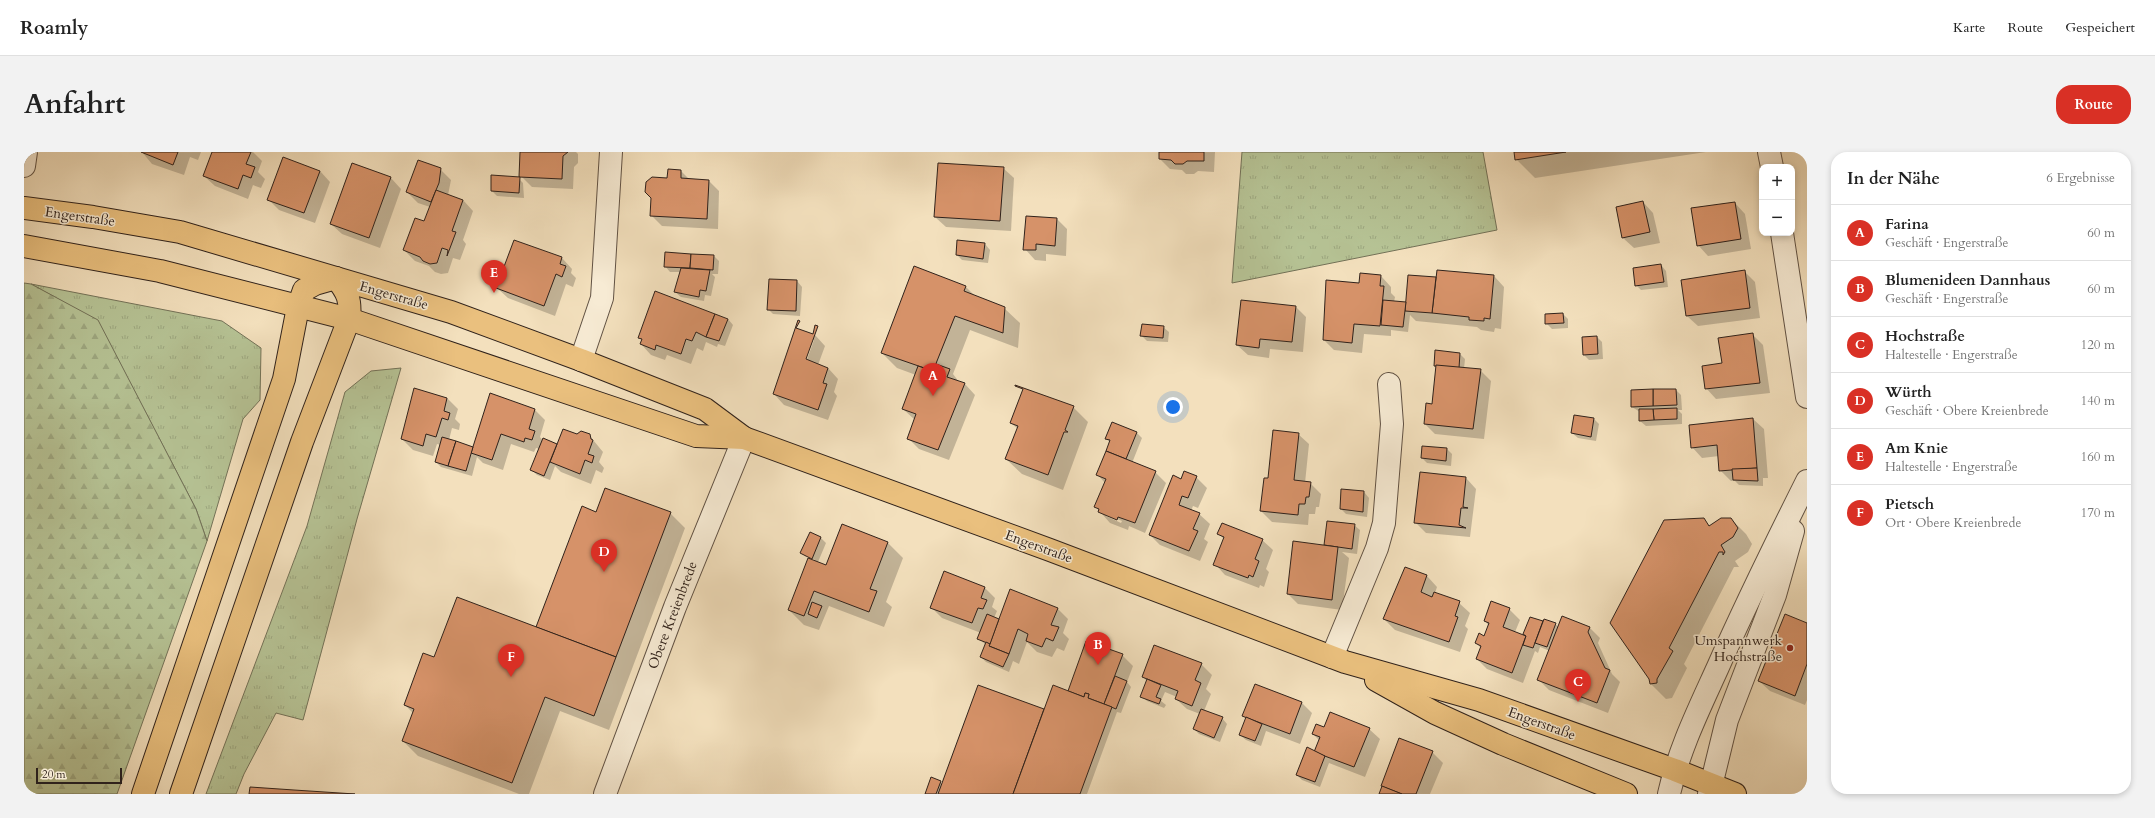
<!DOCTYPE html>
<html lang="de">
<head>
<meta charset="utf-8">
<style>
	:root { --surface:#fff; --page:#f2f2f2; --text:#222; --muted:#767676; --line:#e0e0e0; --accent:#d93025 }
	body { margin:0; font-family:Cardo,serif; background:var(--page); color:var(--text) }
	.controls { position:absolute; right:12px; top:12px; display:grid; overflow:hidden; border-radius:8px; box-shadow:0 2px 6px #0003 }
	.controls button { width:36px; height:36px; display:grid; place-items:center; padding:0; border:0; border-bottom:1px solid var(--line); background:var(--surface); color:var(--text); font:20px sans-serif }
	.scale { position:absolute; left:12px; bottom:10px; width:86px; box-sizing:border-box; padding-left:4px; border:2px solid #30221b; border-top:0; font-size:11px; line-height:14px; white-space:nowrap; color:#30221b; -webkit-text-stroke:3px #f7ebd4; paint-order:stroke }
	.you { position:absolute; left:1149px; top:255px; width:14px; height:14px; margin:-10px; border:3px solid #fff; border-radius:50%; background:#1a73e8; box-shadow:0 0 0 6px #1a73e833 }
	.badge { display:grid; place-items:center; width:26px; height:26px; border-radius:50%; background:var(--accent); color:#fff; font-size:13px; font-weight:700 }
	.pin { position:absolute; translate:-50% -33px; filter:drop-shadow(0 1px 2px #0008) }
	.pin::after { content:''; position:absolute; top:21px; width:14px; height:12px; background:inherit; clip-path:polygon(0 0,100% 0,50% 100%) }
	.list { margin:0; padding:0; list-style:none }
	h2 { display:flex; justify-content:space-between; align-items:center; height:52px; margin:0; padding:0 16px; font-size:17px }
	h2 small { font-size:13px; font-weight:400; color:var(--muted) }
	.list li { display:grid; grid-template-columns:26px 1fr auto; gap:12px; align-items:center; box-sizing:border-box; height:56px; padding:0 16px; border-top:1px solid var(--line) }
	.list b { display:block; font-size:15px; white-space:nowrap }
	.list p { margin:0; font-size:13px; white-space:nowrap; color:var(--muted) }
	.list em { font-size:13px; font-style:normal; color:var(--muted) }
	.map { position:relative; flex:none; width:1783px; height:642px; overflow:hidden; border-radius:16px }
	header { display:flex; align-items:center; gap:24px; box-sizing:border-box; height:56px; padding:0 20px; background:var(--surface); border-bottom:1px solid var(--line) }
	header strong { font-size:19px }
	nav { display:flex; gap:22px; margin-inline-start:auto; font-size:14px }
	.intro { display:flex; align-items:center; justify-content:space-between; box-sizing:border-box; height:96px; padding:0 24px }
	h1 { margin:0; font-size:28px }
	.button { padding:10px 18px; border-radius:16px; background:var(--accent); color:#fff; font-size:14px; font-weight:700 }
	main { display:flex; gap:24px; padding:0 24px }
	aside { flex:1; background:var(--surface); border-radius:16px; box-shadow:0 2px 6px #0003 }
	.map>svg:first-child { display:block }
	.grass { fill:url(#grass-tufts); stroke:#737258 }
	.forest { fill:url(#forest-firs); stroke:#737258 }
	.shadow { fill:#0003; fill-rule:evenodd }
	.building { fill:#d69269; stroke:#30221b }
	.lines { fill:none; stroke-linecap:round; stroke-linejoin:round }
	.minor-casing { stroke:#615244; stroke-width:24 }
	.major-casing { stroke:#30221b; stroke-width:24 }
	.highway-casing { stroke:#30221b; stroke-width:24 }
	.minor { stroke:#f7ebd4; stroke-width:22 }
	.major { stroke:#eac07e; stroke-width:22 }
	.highway { stroke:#eac07e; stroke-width:22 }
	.poi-dot { fill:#8f2418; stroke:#f7ebd4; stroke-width:1.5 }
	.labels { text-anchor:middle; stroke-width:3; stroke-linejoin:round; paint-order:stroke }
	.street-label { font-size:14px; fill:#30221b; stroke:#f7ebd4 }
	.poi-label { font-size:14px; fill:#30221b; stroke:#f7ebd4; text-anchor:end }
</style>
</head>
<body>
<header>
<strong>Roamly</strong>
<nav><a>Karte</a><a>Route</a><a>Gespeichert</a></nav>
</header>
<div class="intro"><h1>Anfahrt</h1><a class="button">Route</a></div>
<main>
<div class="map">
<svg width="1783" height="642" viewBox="0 0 1783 642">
	<defs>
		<pattern id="grass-tufts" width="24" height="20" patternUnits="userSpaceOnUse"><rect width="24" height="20" fill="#b6c395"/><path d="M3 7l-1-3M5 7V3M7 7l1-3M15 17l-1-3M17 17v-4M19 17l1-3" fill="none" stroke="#9da780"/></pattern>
		<pattern id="forest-firs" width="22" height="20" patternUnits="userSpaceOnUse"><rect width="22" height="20" fill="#b6c395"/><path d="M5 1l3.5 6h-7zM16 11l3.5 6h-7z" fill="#9da780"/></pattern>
	</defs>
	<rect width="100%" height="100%" fill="#f3e0bd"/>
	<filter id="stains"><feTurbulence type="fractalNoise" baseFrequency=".005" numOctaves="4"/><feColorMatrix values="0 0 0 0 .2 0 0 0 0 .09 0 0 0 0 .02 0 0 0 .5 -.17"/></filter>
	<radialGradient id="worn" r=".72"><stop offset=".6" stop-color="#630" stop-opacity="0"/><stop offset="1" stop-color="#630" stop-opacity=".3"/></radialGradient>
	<!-- grass -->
	<g class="grass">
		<polygon points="1218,0 1459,0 1473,78 1208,131"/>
		<polygon points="7,132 198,169 237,196 236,248 219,267 183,389 172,357 74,169"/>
		<polygon points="377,216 333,367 279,568 252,561 220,622 212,642 182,642 283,374 321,240 347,219"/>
	</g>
	<!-- forest -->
	<polygon class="forest" points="0,131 7,132 74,168 172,357 183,389 93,642 0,642"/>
	<!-- shadow -->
	<g class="shadow">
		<polygon points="118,0 177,0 174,8 166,5 160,23 128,12"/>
		<polygon points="189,0 229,0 238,9 234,20 241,27 237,36 229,33 224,47 191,34 180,24"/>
		<polygon points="498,0 552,0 554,2 554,11 550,15 549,37 508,35 497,24"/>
		<polygon points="1136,0 1191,0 1190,20 1174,19 1170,22 1162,22 1158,18 1146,17 1136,7"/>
		<polygon points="1491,0 1682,0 1511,26 1492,7"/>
		<polygon points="329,12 367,26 377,37 356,96 318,82 307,72"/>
		<polygon points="979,16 990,26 987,79 922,75 911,65"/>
		<polygon points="416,17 427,28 424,43 439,48 449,59 439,88 442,92 436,108 429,106 424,121 417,122 411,120 405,114 391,109 380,98 401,70 406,55 394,51 383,40"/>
		<polygon points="296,19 306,30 291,71 255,58 244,47"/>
		<polygon points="657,19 666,28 685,29 695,39 694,77 638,74 627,63 628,46 644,27"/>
		<polygon points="468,24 494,26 499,31 500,46 473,44 468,39"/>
		<polygon points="1619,50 1629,61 1636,91 1610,96 1599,86"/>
		<polygon points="1711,51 1721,62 1727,97 1684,104 1674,93"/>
		<polygon points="1033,67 1043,77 1042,104 1022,102 1022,109 1011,108 1001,97"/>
		<polygon points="490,89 538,106 548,117 547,121 552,126 549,135 542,132 531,164 484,146 473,136"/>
		<polygon points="961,92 966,98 964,111 938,108 933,103"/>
		<polygon points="690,104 695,109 694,122 688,122 691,125 687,144 681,143 680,149 657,145 651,140 657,120 646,120 641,114"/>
		<polygon points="1637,113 1642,119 1644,135 1617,138 1612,133"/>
		<polygon points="1414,119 1470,124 1480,135 1477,177 1471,176 1470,180 1457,178 1453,175 1392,169 1386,163 1384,180 1367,178 1367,184 1340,182 1338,201 1310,198 1300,188 1336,132 1357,124 1367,135 1367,141 1371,145 1370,150 1382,152 1385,124 1413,126"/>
		<polygon points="1721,120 1731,130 1736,166 1674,174 1663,164"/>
		<polygon points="773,129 778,135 776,164 749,162 744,157"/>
		<polygon points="942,135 952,145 980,156 996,171 994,196 946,178 929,222 935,230 941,232 951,243 925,308 895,297 884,286 891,268 879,257 892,223 873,216 858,201"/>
		<polygon points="1272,155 1282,165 1279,200 1246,197 1245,206 1224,203 1213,193"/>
		<polygon points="1539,162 1544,167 1544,176 1528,177 1522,171"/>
		<polygon points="704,167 709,173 701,194 694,192 693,195 682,190 679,199 673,196 667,212 643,203 641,208 627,203 617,192 618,189 615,185"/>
		<polygon points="1139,175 1145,180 1144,190 1123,189 1117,183"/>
		<polygon points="1728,182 1739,193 1746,241 1692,247 1682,236 1699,212"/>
		<path d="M791 183 801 194 794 213 804 216 814 227 810 240 813 244 804 268 760 253 750 242ZM788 188H790L781 213 779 212Z"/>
		<polygon points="1573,185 1578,190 1579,207 1565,208 1560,203"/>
		<polygon points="1436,202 1441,207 1440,217 1456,218 1467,229 1460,287 1411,282 1401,272"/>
		<polygon points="391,237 423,246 434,257 431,267 436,272 435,278 428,276 425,288 450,296 467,243 511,258 521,268 516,285 519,289 533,293 553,283 565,283 579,300 575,310 580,316 578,321 572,318 567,332 537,320 531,314 526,328 513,323 508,318 516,297 512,296 510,300 487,292 479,318 459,311 453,305 448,324 417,315 412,310 417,293 413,292 409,304 389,298 378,287"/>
		<polygon points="1652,238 1657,243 1658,258 1654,258 1658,262 1658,272 1622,274 1616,269 1616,260 1608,255"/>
		<polygon points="1049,255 1064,270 1039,338 998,322 982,307 994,277 987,271"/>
		<polygon points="1570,267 1575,272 1572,289 1554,286 1548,281"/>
		<polygon points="1729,267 1740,277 1744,326 1739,326 1739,334 1715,333 1711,329 1707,329 1696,318 1695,304 1678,306 1668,295"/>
		<path d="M1113 281 1118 286 1108 311 1131 320 1142 331 1121 381 1105 374 1104 378 1086 371 1072 355 1081 331 1073 322 1086 290 1082 287ZM1082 362 1098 369 1097 371 1082 364Z"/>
		<polygon points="1274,282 1285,292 1281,331 1286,331 1297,342 1295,355 1292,355 1291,362 1285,362 1284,373 1248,370 1237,359 1245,327"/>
		<polygon points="1399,295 1423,297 1428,302 1427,314 1403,311 1398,306"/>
		<polygon points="1172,325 1183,336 1174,356 1169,354 1167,359 1175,362 1186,372 1180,387 1184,390 1176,409 1136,393 1126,383"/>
		<polygon points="1442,326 1452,337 1446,385 1402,381 1391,370"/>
		<polygon points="1340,340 1345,346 1343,365 1322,362 1317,357"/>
		<polygon points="573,361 646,361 661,376 585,578 536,559 505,642 495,642 394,604 379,589 390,562 381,553 411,506 513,476"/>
		<polygon points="1707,367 1722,382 1728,392 1724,400 1711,409 1715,415 1710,415 1660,512 1663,516 1648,546 1642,547 1627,532 1679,368 1686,374"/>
		<polygon points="1304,370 1330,373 1336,378 1333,402 1318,400 1325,406 1318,458 1274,452 1264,442 1301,394"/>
		<path d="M818 374 864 391 879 406 862 450 868 455 860 475 805 454 795 478 780 473 765 458 785 407 777 401 786 382 797 386 802 391 794 410 803 414ZM782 403 791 408 790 409 782 405Z"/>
		<polygon points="1195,382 1238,388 1249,398 1242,417 1245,420 1240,435 1236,433 1235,436 1201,423 1191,412 1200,387"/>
		<polygon points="1381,416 1403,424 1413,435 1411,441 1435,451 1446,461 1441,474 1444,477 1436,500 1371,478 1360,467"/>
		<polygon points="961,436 971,446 968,455 973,459 970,466 974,468 1033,456 1044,467 1039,481 1045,487 1040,499 1033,496 1028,505 1013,500 1003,490 995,512 989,509 985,520 962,510 957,505 962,493 955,487 957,481 918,466 907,455"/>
		<polygon points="1485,457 1496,468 1491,480 1503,485 1506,466 1531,472 1535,475 1565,475 1576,486 1574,491 1588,522 1596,530 1584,561 1525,538 1515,528 1526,499 1516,495 1514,501 1511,499 1499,531 1463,517 1453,507 1457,496 1452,491 1461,485 1465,474 1461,469"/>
		<polygon points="1783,472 1783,548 1781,553 1746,539 1735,529"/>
		<polygon points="1098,503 1109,514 1103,530 1107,535 1097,561 1093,560 1063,642 902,642 916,630 918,632 954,534 1021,559"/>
		<polygon points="1177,512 1188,523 1182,537 1187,542 1180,559 1198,566 1203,572 1196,590 1175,582 1170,577 1176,562 1163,557 1152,547 1153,545 1141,540 1137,549 1142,553 1140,556 1123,549 1118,544 1123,529 1119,525"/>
		<polygon points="1232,533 1278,551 1288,561 1276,592 1242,579 1237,594 1222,588 1216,583 1223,567 1220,564"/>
		<polygon points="1301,577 1345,577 1356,587 1341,625 1305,611 1296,635 1278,628 1273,623 1292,601 1296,589 1289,582"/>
		<polygon points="1408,600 1419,611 1406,642 1357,642"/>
	</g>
	<!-- building -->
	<g class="building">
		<polygon points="117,0 154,0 149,13"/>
		<polygon points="188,0 227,0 222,12 231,15 227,26 219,23 214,37 179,24"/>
		<polygon points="496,0 544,0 539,4 538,27 495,25"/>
		<polygon points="1135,0 1180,0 1180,9 1163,9 1159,12 1151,12 1147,8 1135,7"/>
		<polygon points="1490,0 1542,0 1491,8"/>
		<polygon points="259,5 296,19 280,61 243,48"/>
		<polygon points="394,8 417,16 415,31 407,50 382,40"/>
		<polygon points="328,11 367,25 345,86 306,72"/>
		<polygon points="914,11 980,15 976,69 910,65"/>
		<polygon points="644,17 657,18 657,26 685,28 683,67 626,64 627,46 621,40 622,30 628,25 643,26"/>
		<polygon points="467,23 496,25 495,41 467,39"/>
		<polygon points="412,38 439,48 428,79 432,80 423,104 424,98 418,96 413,111 406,112 399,109 396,105 379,98 391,66 400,69"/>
		<polygon points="1619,49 1626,80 1598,86 1592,55"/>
		<polygon points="1711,50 1717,87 1673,94 1667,56"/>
		<polygon points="1002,64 1033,66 1031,94 1012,92 1012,98 999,98"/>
		<polygon points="490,88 538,105 536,112 542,114 538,125 532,122 520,154 472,136"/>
		<polygon points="933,88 961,91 959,107 932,103"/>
		<polygon points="641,100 667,102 666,116 640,115"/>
		<polygon points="667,102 690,103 689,118 666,116"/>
		<polygon points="1637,112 1640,130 1611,134 1609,116"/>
		<polygon points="890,114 942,134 940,139 981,155 979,181 931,164 909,219 857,201"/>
		<polygon points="657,116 686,118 682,139 676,138 675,145 650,140"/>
		<polygon points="1413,118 1470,123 1466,167 1460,166 1460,169 1445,168 1445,165 1408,161"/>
		<polygon points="1721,118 1726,156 1662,164 1657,128"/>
		<polygon points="1336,121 1357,123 1356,134 1360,134 1356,174 1330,172 1328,191 1299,188 1302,128 1335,131"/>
		<polygon points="1384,123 1412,125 1408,161 1381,159"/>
		<polygon points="745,127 773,128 772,159 743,158"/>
		<polygon points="631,139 691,162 682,185 672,180 668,189 662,187 657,202 632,193 631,198 616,192 618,187 614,186"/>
		<polygon points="1217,148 1272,154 1268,190 1236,187 1235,196 1212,193"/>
		<polygon points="1359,148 1382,150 1379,175 1357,173"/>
		<polygon points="1539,161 1540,171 1521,172 1521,162"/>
		<polygon points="691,162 704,167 695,189 682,185"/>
		<polygon points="774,168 776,169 772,176 789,182 791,173 794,174 782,207 804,216 799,231 803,232 794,258 749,242"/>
		<polygon points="1118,172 1140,174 1139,186 1116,184"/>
		<polygon points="1729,181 1736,231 1681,237 1678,214 1698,211 1694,186"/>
		<polygon points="1573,184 1574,202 1559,203 1558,185"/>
		<polygon points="1411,198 1436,201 1435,216 1410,214"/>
		<polygon points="912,212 926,217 923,225 941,231 914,298 883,287 892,262 878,257 894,214 909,219"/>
		<polygon points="1412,213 1457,217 1449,277 1400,272 1402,251 1408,252"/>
		<polygon points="991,233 1050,254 1041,278 1044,280 1040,280 1024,323 981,307 994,274 986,271 999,237 991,234"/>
		<polygon points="390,236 423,246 420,259 426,261 424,268 418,266 412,285 402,282 399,294 377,287"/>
		<polygon points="1629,237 1652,237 1653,253 1629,254"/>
		<polygon points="1629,237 1629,254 1607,255 1607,238"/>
		<polygon points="466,241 511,257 505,277 511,279 508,288 501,286 500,290 477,282 468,308 447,301"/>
		<polygon points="1653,256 1653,267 1630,268 1629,257"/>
		<polygon points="1615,257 1629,257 1630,268 1615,269"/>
		<polygon points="1550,263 1570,266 1567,285 1547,281"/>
		<polygon points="1729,266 1733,316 1695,319 1693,293 1667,296 1665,273"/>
		<polygon points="1088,270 1113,280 1102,307 1082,299 1086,288 1081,287"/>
		<polygon points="539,277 553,282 557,279 566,282 567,287 569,288 564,302 570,304 568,311 561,308 556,322 526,310"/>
		<polygon points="1249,278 1275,281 1270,328 1287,330 1285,345 1282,345 1281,352 1275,352 1274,363 1236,359 1240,326 1244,326"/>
		<polygon points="418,285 432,289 424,314 411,310"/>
		<polygon points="519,286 533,292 520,324 506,318"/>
		<polygon points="432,289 449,295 442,319 424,314"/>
		<polygon points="1398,294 1423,296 1422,309 1397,306"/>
		<polygon points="1082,299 1132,319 1111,371 1094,365 1093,368 1074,360 1075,357 1070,355 1082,327 1072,323"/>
		<polygon points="1733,316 1734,329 1709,328 1708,317"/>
		<polygon points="1160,319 1173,324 1164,346 1158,344 1155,353 1176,361 1169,377 1174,379 1165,399 1125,383 1149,323 1157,327"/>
		<polygon points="1396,320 1442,325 1439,355 1444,356 1437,356 1435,373 1442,376 1390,371"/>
		<polygon points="581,336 647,360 592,505 512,475 558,354 572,360"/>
		<polygon points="1317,337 1340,339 1339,360 1316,357"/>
		<polygon points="1680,366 1685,374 1697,366 1707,366 1714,376 1709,385 1697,393 1701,400 1699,403 1699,400 1695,400 1645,496 1649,499 1633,527 1633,531 1626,532 1625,527 1586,471 1640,368"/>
		<polygon points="1303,369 1331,372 1328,397 1300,393"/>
		<polygon points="1198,371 1239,387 1231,407 1235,409 1229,425 1225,423 1224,426 1189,413 1200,385 1193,382"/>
		<polygon points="818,372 864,390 846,437 853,439 845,460 790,439 780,464 764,458 784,406 802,413"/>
		<polygon points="786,380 797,385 788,407 776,401"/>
		<polygon points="1269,389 1314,395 1308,448 1263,442"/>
		<polygon points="1381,415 1403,423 1397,440 1408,445 1410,440 1436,449 1431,464 1434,465 1425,490 1359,467"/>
		<polygon points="920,419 961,435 957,446 963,448 959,457 954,456 948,471 906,456"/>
		<polygon points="986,437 1034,456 1027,473 1035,475 1029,489 1022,486 1018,495 1002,489 1004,482 994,477 985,502 965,494"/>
		<polygon points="433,445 592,505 570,564 521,545 488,631 378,589 390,557 380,553 399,501 410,505"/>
		<polygon points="1467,449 1486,456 1479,475 1502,484 1488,521 1452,507 1457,494 1451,491 1455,481 1460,484 1465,471 1460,469"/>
		<polygon points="788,450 798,454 793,466 784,462"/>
		<polygon points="963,462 975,467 966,492 953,487"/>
		<polygon points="1761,462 1783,471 1783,512 1771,544 1734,529"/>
		<polygon points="1538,464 1566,475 1564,480 1581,516 1586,518 1573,551 1513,528"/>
		<polygon points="1506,465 1519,469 1509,496 1499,493 1502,484 1499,482"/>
		<polygon points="1520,467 1532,471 1523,495 1511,491"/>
		<polygon points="1062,489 1099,502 1080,552 1064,546 1065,542 1061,541 1060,545 1044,539"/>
		<polygon points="962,490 966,492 965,494 985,502 979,515 956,505"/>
		<polygon points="1130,493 1178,511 1171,528 1177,531 1168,554 1151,547 1154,539 1118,525"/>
		<polygon points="1091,524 1103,529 1092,557 1080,552"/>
		<polygon points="1123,527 1137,533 1132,545 1137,547 1135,552 1116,545"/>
		<polygon points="1231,532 1278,550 1266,582 1218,564"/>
		<polygon points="954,533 1020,557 989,642 914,642"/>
		<polygon points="1029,533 1060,545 1061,541 1065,542 1064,546 1088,555 1056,642 989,642"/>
		<polygon points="1177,557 1199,565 1190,586 1169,577"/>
		<polygon points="1306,560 1346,576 1330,615 1290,600 1296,585 1288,582 1292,572 1300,575"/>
		<polygon points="1222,565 1238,572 1231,589 1215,583"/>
		<polygon points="1375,586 1409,599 1392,642 1378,642 1357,634"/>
		<polygon points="1283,595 1301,604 1291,630 1272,623"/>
		<polygon points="907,625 917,629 912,642 901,642"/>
		<polygon points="1358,634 1378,642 1355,642"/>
		<polygon points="226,635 270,638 331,642 225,642"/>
	</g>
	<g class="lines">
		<defs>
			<g id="minor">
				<polyline points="1745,0 1748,15"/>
				<polyline points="0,14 2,0"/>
				<polyline points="1758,81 1783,245"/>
				<polyline points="557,208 578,146 587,0"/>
				<polyline points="1308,505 1353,396 1360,371 1368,272 1365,232"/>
				<polyline points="581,642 651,455 720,286"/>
				<path d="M1645 642C1655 597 1675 557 1694 515 1722 452 1752 391 1783 329"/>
				<polyline points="1685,642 1703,568 1751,443 1769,379"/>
			</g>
			<g id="major">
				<polyline points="0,56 69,65 156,80 427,160 557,208 681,257 720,286 1026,398 1321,510 1455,548 1651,618 1711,642"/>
				<polyline points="0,94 136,119 325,167 672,284 720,286"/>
				<polyline points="1352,528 1411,561 1479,592 1602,642"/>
			</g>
			<path id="highway" d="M119 642 260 227 274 155 280 138 291 132 312 126C324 141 327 148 325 167L278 290 157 642"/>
		</defs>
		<!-- minor casing -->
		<use href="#minor" class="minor-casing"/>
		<!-- major casing -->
		<use href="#major" class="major-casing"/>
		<!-- highway casing -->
		<use href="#highway" class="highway-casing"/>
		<!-- minor -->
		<use href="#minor" class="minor"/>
		<!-- major -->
		<use href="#major" class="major"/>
		<!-- highway -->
		<use href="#highway" class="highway"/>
	</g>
	<!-- markers -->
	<circle class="poi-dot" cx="1766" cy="496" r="4"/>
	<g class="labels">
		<!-- street labels -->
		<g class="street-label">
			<text transform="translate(56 64) rotate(8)" y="5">Engerstraße</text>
			<text transform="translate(370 143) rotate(16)" y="5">Engerstraße</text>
			<text transform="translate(1015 394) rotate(20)" y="5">Engerstraße</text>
			<text transform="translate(648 463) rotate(-69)" y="5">Obere Kreienbrede</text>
			<text transform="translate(1518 571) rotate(20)" y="5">Engerstraße</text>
		</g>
		<!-- poi labels -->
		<g class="poi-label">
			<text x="1758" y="493">Umspannwerk<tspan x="1758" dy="16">Hochstraße</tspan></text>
		</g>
	</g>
	<rect width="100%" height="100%" filter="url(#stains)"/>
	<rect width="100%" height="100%" fill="url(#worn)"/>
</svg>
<div class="controls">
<button>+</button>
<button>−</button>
</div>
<div class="scale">20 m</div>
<div class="you"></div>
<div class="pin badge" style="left:909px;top:244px">A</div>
<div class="pin badge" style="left:1074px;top:513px">B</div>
<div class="pin badge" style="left:1554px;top:550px">C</div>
<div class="pin badge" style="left:580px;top:420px">D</div>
<div class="pin badge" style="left:470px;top:141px">E</div>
<div class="pin badge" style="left:487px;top:525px">F</div>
</div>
<aside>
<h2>In der Nähe<small>6 Ergebnisse</small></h2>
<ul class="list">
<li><span class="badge">A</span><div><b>Farina</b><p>Geschäft · Engerstraße</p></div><em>60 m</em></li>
<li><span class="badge">B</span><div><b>Blumenideen Dannhaus</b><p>Geschäft · Engerstraße</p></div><em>60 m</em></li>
<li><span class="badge">C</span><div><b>Hochstraße</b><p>Haltestelle · Engerstraße</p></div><em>120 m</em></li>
<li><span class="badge">D</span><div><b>Würth</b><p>Geschäft · Obere Kreienbrede</p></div><em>140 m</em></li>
<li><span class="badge">E</span><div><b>Am Knie</b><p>Haltestelle · Engerstraße</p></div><em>160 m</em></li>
<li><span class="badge">F</span><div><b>Pietsch</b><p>Ort · Obere Kreienbrede</p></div><em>170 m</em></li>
</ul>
</aside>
</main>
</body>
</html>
